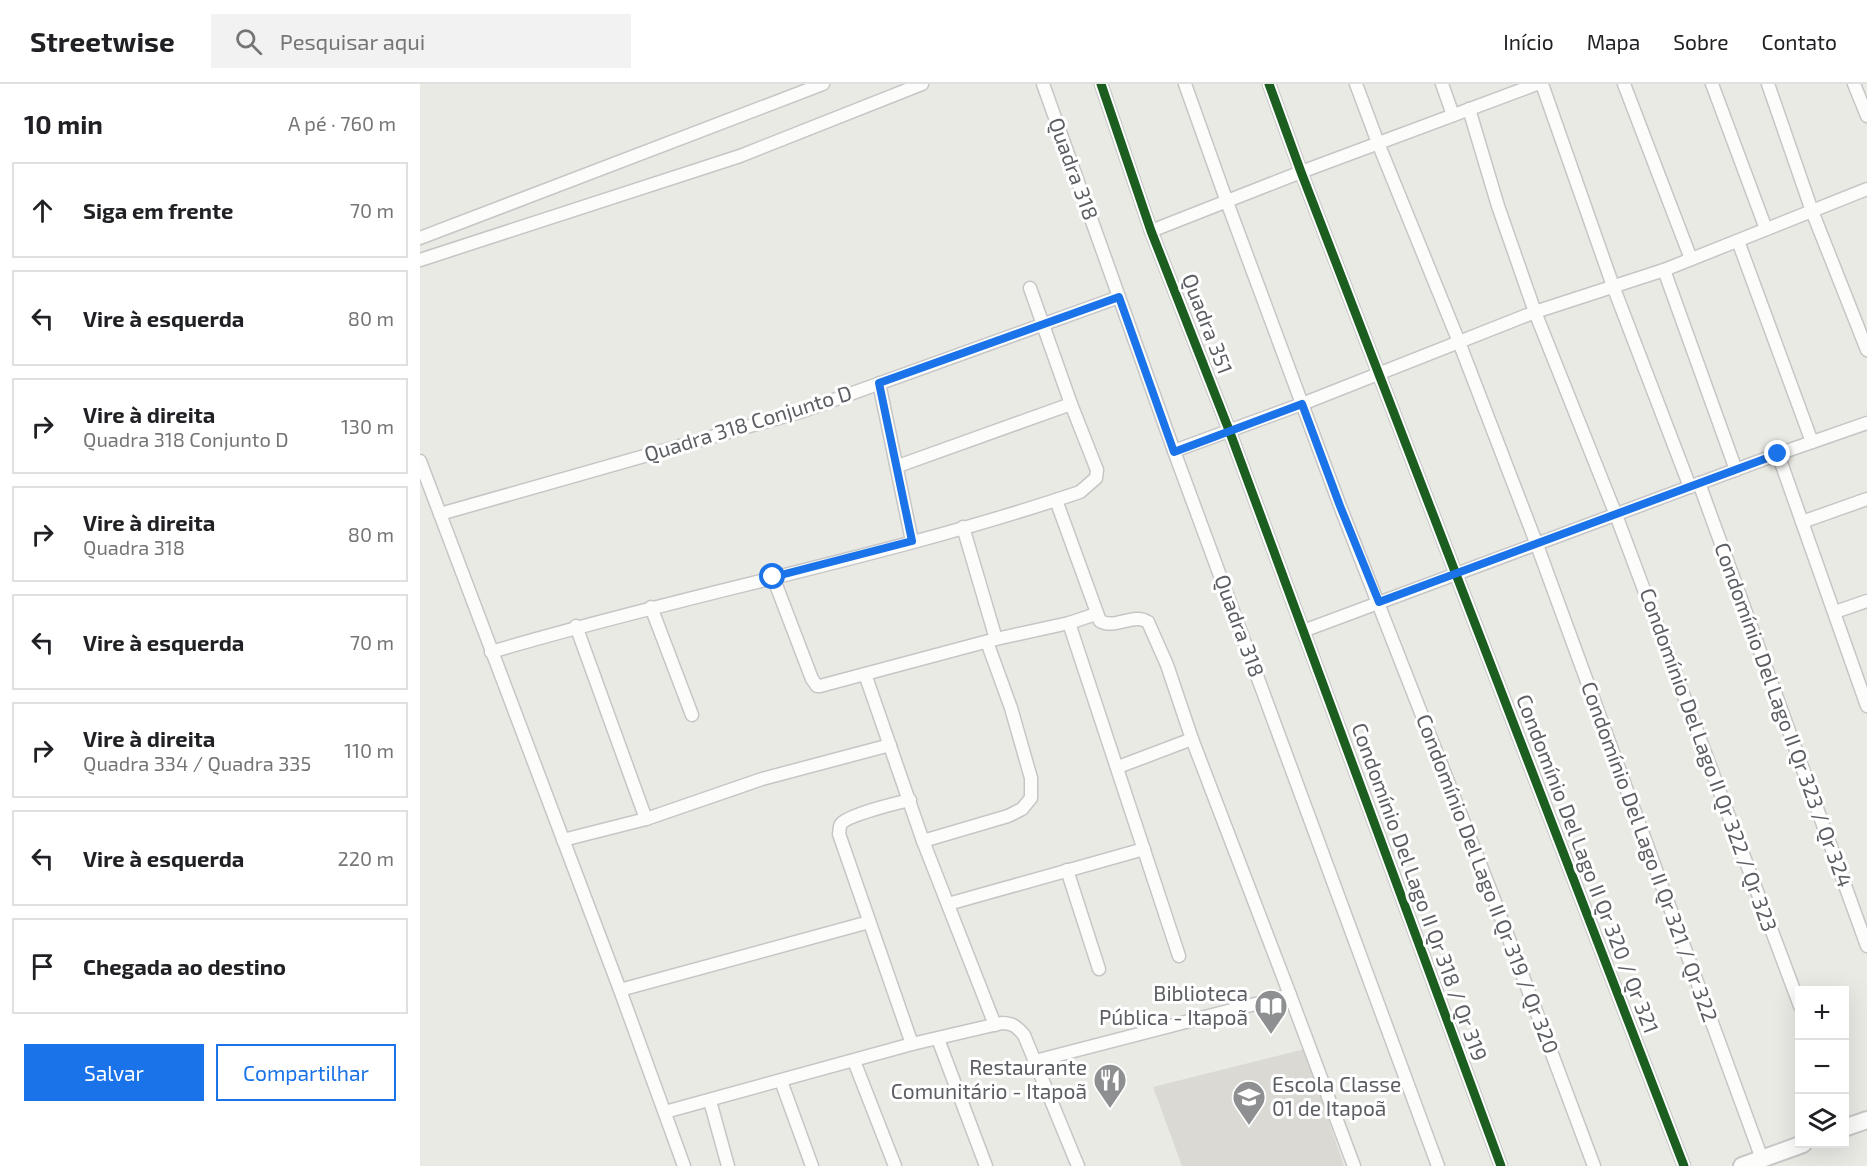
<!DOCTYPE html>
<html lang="pt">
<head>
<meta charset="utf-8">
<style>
	:root { --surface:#fff; --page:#f2f2f2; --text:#202124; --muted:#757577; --line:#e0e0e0; --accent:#1a73e8 }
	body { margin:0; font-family:"Exo 2",sans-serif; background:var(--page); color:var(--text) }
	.controls { position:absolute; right:18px; bottom:18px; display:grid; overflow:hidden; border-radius:0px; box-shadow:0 6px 24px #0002 }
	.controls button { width:54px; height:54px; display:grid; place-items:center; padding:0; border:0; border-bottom:2px solid var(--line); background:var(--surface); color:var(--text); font:30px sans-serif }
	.stop { position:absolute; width:18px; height:18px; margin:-14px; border:4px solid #1a73e8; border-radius:50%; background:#fff }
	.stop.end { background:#1a73e8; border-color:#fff; box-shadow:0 2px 6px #0008 }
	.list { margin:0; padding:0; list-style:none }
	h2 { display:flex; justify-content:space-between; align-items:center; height:78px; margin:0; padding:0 24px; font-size:26px }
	h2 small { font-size:20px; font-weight:400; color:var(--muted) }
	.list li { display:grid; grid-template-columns:39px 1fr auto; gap:18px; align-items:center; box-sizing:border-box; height:96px; margin:0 12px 12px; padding:0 12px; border:2px solid var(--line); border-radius:0px }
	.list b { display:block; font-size:22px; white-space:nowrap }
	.list p { margin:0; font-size:20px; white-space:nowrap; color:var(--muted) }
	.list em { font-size:20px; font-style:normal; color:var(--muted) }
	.actions { display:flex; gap:12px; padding:18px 24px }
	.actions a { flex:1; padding:14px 0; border:2px solid var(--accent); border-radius:0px; text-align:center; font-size:21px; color:var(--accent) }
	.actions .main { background:var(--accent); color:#fff }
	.icon { flex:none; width:33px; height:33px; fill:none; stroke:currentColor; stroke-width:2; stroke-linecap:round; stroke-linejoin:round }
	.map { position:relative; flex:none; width:1447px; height:1082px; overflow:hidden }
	header { display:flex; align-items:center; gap:36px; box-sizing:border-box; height:84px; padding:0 30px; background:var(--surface); border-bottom:2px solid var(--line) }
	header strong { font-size:28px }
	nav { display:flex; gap:33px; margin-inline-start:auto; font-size:21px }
	.search { width:420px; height:54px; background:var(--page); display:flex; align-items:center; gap:15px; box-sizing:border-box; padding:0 21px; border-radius:0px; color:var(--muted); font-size:22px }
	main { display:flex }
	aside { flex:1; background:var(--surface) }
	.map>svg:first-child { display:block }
	.education { fill:#dad9d4 }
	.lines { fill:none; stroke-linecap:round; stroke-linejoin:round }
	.street-casing { stroke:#c6c6c6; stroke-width:15 }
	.secondary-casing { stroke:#c7c7c7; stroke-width:20 }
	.street { stroke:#fcfcfb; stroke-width:12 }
	.secondary { stroke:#fcfcfb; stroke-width:16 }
	.cycleway-casing { stroke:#fff; stroke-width:13 }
	.cycleway { stroke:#1b5e20; stroke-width:9 }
	.route { stroke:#1a73e8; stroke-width:8 }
	.labels { text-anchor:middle; stroke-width:6; stroke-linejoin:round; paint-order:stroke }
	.street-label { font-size:21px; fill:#5b5e62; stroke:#fff }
	.poi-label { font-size:21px; fill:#5b5e62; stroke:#fff; text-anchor:end }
</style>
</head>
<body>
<header>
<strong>Streetwise</strong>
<div class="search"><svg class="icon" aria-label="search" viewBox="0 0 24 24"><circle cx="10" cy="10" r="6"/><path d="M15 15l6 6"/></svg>Pesquisar aqui</div>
<nav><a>Início</a><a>Mapa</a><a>Sobre</a><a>Contato</a></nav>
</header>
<main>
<aside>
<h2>10 min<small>A pé · 760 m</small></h2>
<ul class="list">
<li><svg class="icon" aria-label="ahead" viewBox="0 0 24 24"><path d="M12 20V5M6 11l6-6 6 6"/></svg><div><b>Siga em frente</b></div><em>70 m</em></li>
<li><svg class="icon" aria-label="left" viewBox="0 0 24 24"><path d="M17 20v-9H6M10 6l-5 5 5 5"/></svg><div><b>Vire à esquerda</b></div><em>80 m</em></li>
<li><svg class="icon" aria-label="right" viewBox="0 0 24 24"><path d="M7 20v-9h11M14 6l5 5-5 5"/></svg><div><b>Vire à direita</b><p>Quadra 318 Conjunto D</p></div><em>130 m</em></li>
<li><svg class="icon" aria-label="right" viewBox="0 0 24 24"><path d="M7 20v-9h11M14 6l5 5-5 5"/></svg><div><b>Vire à direita</b><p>Quadra 318</p></div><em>80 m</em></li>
<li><svg class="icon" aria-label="left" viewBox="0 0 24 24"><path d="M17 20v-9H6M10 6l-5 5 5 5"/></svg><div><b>Vire à esquerda</b></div><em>70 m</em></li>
<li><svg class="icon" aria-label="right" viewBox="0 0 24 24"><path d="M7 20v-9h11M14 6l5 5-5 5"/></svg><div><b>Vire à direita</b><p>Quadra 334 / Quadra 335</p></div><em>110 m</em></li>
<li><svg class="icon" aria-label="left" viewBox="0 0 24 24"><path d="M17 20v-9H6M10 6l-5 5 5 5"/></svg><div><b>Vire à esquerda</b></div><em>220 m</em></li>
<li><svg class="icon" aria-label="arrive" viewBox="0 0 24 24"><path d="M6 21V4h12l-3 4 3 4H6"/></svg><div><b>Chegada ao destino</b></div></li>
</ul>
<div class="actions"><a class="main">Salvar</a><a>Compartilhar</a></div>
</aside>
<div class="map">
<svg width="1447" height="1082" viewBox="0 0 1447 1082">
	<rect width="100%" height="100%" fill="#eaeae5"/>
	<!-- education -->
	<polygon class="education" points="885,965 924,1082 762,1082 733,1003"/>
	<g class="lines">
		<defs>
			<g id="street">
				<polyline points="623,0 754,367 1018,1082"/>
				<polyline points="681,0 731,147 809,346 1081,1082"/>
				<polyline points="765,0 807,118 920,422 1077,823 1174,1082"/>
				<polyline points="849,0 881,88 1264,1082"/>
				<polyline points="936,0 958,59 1039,258 1117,461 1342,1075"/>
				<polyline points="1022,0 1033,31"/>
				<polyline points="1122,0 1193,202 1270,403"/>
				<polyline points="1204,0 1271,175"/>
				<polyline points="1292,0 1346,145"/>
				<polyline points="1348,0 1392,127 1447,266"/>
				<polyline points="1434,0 1447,32"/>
				<polyline points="1049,25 1078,122 1115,228 1196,431 1380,922"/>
				<polyline points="731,147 881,88 1117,0"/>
				<polyline points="0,154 403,0"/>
				<polyline points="1318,157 1392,358"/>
				<polyline points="0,176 320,72 502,0"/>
				<polyline points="1244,186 1316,386"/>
				<polyline points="459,299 492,457"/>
				<polyline points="754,367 882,320 1115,228 1244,186 1447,105"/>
				<polyline points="1358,370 1447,622"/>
				<polyline points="0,377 200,906 264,1082"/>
				<polyline points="478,382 651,320"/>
				<polyline points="1279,399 1447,862"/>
				<path d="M636 416 680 537C695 546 714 528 728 538L747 581 772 655 698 683"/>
				<polyline points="20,430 383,327 699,213"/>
				<polyline points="1382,438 1447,415"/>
				<polyline points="543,443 576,555"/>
				<polyline points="353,493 392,595 397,602 400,602 576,555 649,539 676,530"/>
				<polyline points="231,523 272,631"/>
				<polyline points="1415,528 1447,517"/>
				<polyline points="649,539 759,872"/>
				<polyline points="156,542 226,735"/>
				<polyline points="883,547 1358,370 1447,339"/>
				<path d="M71 568C266 510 468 473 660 408L676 394 677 386 651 320 610 204"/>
				<polyline points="445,590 503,757 575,941"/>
				<polyline points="772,655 870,911"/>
				<path d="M490 716C477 719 427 731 421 740 419 743 420 746 419 750L492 960"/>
				<polyline points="143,756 226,735 342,695 470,661"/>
				<polyline points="503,757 588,732 602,725 611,714 611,694 591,624 567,558"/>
				<polyline points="647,786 679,885"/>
				<polyline points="528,820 724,765"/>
				<polyline points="200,906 449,838"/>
				<polyline points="518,955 566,1082"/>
				<polyline points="434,977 475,1082"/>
				<polyline points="615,977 870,911 934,1082"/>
				<polyline points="361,997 392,1082"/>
				<polyline points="290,1017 308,1082"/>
				<path d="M245 1028 492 960 582 939C593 939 597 943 604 951L658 1082"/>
			</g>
			<g id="secondary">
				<polyline points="1424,1044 1447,1036"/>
				<polyline points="1322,1082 1383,1060"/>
			</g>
		</defs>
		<!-- street casing -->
		<use href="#street" class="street-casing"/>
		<!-- secondary casing -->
		<use href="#secondary" class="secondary-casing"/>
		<!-- street -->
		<use href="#street" class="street"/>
		<!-- secondary -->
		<use href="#secondary" class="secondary"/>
		<defs>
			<g id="cycleway">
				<polyline points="681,0 731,147 809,346 1081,1082"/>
				<polyline points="849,0 881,88 1264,1082"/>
			</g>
		</defs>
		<!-- cycleway casing -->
		<use href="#cycleway" class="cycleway-casing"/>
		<!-- cycleway -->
		<use href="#cycleway" class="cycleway"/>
	</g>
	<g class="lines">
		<!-- route -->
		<polyline class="route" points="353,493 492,457 459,299 699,213 754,368 882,320 920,422 959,518 1358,370"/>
	</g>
	<!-- icons -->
	<defs>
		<symbol id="library-pin" viewBox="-11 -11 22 30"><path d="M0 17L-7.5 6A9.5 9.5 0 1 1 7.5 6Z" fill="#8d8f90" stroke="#fff"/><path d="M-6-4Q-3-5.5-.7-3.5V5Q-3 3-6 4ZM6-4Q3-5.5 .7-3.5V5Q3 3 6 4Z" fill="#fff"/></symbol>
		<symbol id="restaurant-pin" viewBox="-11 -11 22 30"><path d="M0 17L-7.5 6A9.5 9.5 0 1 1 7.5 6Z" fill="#8d8f90" stroke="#fff"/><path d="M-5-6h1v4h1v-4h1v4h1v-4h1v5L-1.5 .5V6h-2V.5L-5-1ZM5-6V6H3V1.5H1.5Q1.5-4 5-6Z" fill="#fff"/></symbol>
		<symbol id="school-pin" viewBox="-11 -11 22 30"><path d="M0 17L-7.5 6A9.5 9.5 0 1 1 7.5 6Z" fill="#8d8f90" stroke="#fff"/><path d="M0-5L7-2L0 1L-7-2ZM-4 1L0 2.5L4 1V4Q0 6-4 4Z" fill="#fff"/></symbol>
	</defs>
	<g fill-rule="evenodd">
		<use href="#library-pin" x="832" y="903" width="38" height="52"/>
		<use href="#restaurant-pin" x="671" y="977" width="38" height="52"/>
		<use href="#school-pin" x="810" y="994" width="38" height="52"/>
	</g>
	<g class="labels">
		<!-- street labels -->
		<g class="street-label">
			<text transform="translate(653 85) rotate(70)" y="7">Quadra 318</text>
			<text transform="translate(787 240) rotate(69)" y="7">Quadra 351</text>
			<text transform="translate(328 340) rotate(-17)" y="7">Quadra 318 Conjunto D</text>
			<text transform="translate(819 542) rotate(70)" y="7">Quadra 318</text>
			<text transform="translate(1363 631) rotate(70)" y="7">Condomínio Del Lago II Qr 323 / Qr 324</text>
			<text transform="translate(1288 676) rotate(70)" y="7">Condomínio Del Lago II Qr 322 / Qr 323</text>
			<text transform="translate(1229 768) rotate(70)" y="7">Condomínio Del Lago II Qr 321 / Qr 322</text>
			<text transform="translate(1167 780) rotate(69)" y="7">Condomínio Del Lago II Qr 320 / Qr 321</text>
			<text transform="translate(1067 800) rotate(69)" y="7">Condomínio Del Lago II Qr 319 / Qr 320</text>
			<text transform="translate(999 808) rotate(70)" y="7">Condomínio Del Lago II Qr 318 / Qr 319</text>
		</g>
		<!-- poi labels -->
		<g class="poi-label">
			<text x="828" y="917">Biblioteca<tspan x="828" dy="24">Pública - Itapoã</tspan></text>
			<text x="667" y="991">Restaurante<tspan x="667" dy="24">Comunitário - Itapoã</tspan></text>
			<text x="852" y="1008" text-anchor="start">Escola Classe<tspan x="852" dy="24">01 de Itapoã</tspan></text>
		</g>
	</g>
</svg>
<div class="controls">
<button>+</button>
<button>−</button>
<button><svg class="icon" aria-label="layers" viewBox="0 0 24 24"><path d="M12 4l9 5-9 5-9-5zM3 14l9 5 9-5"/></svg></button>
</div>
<div class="stop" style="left:353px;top:493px"></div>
<div class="stop end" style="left:1358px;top:370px"></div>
</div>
</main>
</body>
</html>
